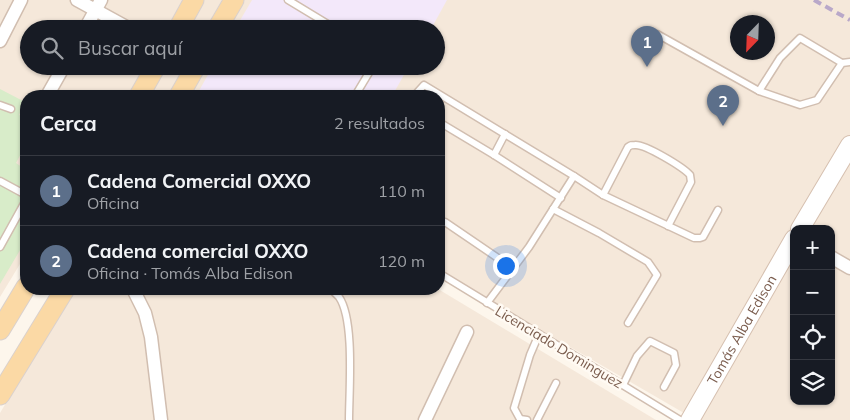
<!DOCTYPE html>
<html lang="es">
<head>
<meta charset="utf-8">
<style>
	:root { --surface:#171b24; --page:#20242c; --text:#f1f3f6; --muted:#9ea1a6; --line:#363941; --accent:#e76f51 }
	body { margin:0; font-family:Mulish,sans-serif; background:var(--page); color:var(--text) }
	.controls { position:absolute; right:15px; bottom:15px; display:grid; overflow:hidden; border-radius:10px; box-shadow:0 1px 4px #0004 }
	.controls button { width:45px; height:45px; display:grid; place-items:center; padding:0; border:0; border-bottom:1px solid var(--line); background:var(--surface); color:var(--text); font:25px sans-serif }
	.compass { position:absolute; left:730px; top:15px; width:45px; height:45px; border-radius:50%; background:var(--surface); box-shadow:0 1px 4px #0004; rotate:203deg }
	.you { position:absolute; left:505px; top:265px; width:18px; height:18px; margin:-12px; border:4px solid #fff; border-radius:50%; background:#1a73e8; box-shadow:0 0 0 8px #1a73e833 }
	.badge { display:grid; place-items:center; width:32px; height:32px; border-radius:50%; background:var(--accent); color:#fff; font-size:16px; font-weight:700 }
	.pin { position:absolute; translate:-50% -41px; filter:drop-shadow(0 1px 2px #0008) }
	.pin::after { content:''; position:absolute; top:26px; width:18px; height:15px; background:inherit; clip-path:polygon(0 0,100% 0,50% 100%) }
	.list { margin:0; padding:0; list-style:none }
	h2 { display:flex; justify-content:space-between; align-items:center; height:65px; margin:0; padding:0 20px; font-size:21px }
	h2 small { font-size:16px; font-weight:400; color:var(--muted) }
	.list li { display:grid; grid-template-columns:32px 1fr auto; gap:15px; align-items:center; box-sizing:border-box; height:70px; padding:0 20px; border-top:1px solid var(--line) }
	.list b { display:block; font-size:19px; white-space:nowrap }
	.list p { margin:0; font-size:16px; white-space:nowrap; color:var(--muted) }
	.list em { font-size:16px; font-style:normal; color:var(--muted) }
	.icon { flex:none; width:28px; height:28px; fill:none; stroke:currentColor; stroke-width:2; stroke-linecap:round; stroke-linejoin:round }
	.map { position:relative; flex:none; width:850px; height:420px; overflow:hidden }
	.search { position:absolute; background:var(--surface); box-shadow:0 1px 4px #0004; left:20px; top:20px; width:425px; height:55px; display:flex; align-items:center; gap:12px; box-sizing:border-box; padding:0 18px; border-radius:28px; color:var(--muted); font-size:19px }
	.panel { position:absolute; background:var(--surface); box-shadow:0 1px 4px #0004; left:20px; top:90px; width:425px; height:205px; border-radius:20px }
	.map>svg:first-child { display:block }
	.residential { fill:#f5e8da; fill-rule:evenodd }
	.education { fill:#f3e8fa }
	.green { fill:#d8ecc9 }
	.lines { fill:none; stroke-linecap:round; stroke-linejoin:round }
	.lane-casing { stroke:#d1beb0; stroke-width:9 }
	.street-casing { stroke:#d1beb0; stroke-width:15 }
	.secondary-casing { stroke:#d6c0b0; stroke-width:20 }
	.primary-casing { stroke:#dad1cd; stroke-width:21 }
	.lane { stroke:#fff; stroke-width:6 }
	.street { stroke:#fff; stroke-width:12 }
	.secondary { stroke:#fff; stroke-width:18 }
	.primary { stroke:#fbd9a5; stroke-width:19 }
	.rail { stroke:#b9a8c9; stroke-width:4; stroke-dasharray:8 5; stroke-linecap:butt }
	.labels { text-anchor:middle; stroke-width:5; stroke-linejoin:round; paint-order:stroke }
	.street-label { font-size:14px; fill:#7a5c4d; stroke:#fffaf3 }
</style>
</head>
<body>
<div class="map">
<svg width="850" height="420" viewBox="0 0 850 420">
	<rect width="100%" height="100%" fill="#fdf6ec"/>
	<!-- residential -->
	<g class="residential">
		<path d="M0 0H850V420H696L439 271V96H136L126 91 123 96H26V254L0 297ZM738 22H768V52H738ZM29 29H436V66H29ZM794 229H831V401H794Z"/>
		<polygon points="74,289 438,289 656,420 0,420 0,413"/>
	</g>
	<!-- education -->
	<g class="education">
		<polygon points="252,0 447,0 431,29 235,29"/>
		<polygon points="213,66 409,66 392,96 196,96"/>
	</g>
	<!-- green -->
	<polygon class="green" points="0,89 25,102 19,115 26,118 26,144 16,163 26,170 26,240 0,284"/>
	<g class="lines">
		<defs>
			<g id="lane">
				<polyline points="288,0 336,29"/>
				<polyline points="657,34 759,91 800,105 817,100 842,63 850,62"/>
				<polyline points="759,91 780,58 800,38 842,63"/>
				<polyline points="355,96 373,66"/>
				<polyline points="414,96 424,85 574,176"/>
				<polyline points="0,105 11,109"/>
				<polyline points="439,122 494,155 561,198"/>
				<polyline points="494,155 505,134"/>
				<polyline points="0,181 26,195"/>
				<path d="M603 195 628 147C631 145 631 145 635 145 645 144 683 167 690 175L691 182 668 226"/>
				<polyline points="553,209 599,233 648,262 657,275 628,323"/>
				<polyline points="445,222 514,269"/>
				<polyline points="0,247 26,200"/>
				<polyline points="439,273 680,420"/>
				<path d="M331 289C333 291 336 294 339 297 355 320 349 391 349 420"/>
				<polyline points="487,303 529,247 574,176 603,195 694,238 700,238 703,237 718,210"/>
				<polyline points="623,385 637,356 650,341 674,353 676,365 664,387"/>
				<polyline points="527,420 520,419 514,408 530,355 539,334"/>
				<polyline points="537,420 556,383"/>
			</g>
			<g id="street">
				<polyline points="77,0 130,29"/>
				<polyline points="85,29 101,0"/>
				<polyline points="0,41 21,0"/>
				<polyline points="47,96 64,66"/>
				<polyline points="831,257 850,268"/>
				<polyline points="133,289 145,313 151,337 161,420"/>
				<polyline points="425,420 467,332"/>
			</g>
			<g id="secondary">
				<polyline points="800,229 850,145"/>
				<path id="s1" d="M690 420 794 239"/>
			</g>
			<g id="primary">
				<polyline points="178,29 194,0"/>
				<polyline points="217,29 234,0"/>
				<polyline points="139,96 156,66"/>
				<polyline points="179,96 196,66"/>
				<polyline points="0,330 26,287"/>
				<polyline points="0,395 65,289"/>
			</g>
		</defs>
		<!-- lane casing -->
		<use href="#lane" class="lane-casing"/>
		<!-- street casing -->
		<use href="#street" class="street-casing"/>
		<!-- secondary casing -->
		<use href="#secondary" class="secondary-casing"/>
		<!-- primary casing -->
		<use href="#primary" class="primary-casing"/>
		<!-- lane -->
		<use href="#lane" class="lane"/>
		<!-- street -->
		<use href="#street" class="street"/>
		<!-- secondary -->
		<use href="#secondary" class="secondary"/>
		<!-- primary -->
		<use href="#primary" class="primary"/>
		<!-- rail -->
		<polyline class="rail" points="814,0 850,20"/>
	</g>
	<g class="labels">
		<!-- street labels -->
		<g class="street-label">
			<text dy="5" stroke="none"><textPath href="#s1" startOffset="104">Tomás Alba Edison</textPath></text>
			<text transform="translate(559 347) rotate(31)" y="5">Licenciado Dominguez</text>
		</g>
	</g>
</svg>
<div class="controls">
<button>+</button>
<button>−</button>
<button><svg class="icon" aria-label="locate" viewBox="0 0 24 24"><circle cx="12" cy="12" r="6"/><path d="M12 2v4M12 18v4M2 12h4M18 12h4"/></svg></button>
<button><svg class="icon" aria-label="layers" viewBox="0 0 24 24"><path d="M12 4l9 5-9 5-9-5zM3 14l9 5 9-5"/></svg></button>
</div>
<svg class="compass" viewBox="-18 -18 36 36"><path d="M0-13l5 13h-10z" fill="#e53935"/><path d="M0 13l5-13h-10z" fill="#9ea1a6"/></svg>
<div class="you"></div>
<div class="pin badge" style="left:647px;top:67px;background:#5c6f8a">1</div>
<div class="pin badge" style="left:723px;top:126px;background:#5c6f8a">2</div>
<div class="search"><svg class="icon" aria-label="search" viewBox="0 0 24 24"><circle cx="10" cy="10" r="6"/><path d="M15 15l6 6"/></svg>Buscar aquí</div>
<section class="panel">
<h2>Cerca<small>2 resultados</small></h2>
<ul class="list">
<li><span class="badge" style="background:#5c6f8a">1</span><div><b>Cadena Comercial OXXO</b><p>Oficina</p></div><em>110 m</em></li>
<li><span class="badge" style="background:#5c6f8a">2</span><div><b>Cadena comercial OXXO</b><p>Oficina · Tomás Alba Edison</p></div><em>120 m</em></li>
</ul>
</section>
</div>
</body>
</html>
